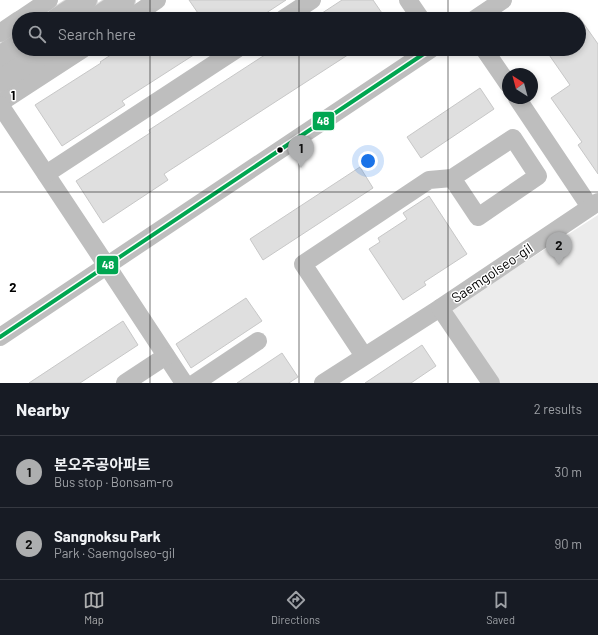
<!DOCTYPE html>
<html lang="en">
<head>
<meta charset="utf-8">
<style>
	:root { --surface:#171b24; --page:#20242c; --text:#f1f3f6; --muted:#9ea1a6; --line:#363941; --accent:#adaeaf }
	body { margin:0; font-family:Barlow,"Noto Sans KR",sans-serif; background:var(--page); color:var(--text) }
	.compass { position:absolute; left:502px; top:68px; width:36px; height:36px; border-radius:50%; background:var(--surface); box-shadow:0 2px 6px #0003; rotate:324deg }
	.you { position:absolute; left:368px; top:161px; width:14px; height:14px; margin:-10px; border:3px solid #fff; border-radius:50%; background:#1a73e8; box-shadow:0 0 0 6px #1a73e833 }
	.badge { display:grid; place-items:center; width:26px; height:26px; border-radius:50%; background:var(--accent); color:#111; font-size:13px; font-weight:700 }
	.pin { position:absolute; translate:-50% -33px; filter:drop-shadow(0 1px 2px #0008) }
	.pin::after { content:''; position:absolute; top:21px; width:14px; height:12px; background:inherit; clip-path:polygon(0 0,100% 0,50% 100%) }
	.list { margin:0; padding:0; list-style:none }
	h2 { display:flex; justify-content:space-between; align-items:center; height:52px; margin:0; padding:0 16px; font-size:17px }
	h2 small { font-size:13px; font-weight:400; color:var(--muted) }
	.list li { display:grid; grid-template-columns:26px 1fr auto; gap:12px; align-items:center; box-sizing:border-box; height:72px; padding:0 16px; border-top:1px solid var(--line) }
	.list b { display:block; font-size:15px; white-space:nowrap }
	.list p { margin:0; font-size:13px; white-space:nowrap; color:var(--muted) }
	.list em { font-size:13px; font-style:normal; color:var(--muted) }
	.icon { flex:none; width:22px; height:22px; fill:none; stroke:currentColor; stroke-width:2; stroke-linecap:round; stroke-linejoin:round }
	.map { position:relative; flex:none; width:598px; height:383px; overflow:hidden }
	.search { position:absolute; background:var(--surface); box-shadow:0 2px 6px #0003; left:12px; right:12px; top:12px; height:44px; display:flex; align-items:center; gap:10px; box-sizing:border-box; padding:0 14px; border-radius:22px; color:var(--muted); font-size:15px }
	.sheet { height:196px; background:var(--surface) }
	nav { display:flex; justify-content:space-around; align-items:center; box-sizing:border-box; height:56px; border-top:1px solid var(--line); background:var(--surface); font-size:11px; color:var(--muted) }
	nav a { display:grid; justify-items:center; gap:2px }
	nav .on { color:var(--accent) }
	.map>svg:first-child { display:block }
	.green { fill:#ececec }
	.building { fill:#dfdfdf; stroke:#c7c7c7 }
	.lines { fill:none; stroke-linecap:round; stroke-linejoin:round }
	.major-casing { stroke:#dbdbdb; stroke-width:24 }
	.minor { stroke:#bebebe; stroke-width:18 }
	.major { stroke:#bebebe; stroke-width:22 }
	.bus-1-casing { stroke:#fff; stroke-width:7 }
	.bus-1 { stroke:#00a651; stroke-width:4 }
	.grid { fill:none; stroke:#000; stroke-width:1; stroke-opacity:0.55 }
	.bus-dot { fill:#000; stroke:#fff; stroke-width:1.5 }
	.labels { text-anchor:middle; stroke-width:3; stroke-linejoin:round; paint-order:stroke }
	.street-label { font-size:14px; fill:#000; stroke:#fff }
	.grid-label { font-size:13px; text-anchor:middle; font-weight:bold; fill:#000; stroke:#fff; stroke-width:3; stroke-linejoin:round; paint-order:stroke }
	.line-badge { stroke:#fff; stroke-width:1.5 }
	.badge-label { font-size:11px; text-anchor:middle; font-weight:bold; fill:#fff }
</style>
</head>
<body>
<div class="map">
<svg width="598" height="383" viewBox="0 0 598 383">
	<rect width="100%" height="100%" fill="#fff"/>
	<!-- green -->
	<polygon class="green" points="598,215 598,383 486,383 443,315"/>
	<!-- building -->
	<g class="building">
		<polygon points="189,0 286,0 257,19 202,19"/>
		<polygon points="342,0 373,0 386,19 313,19"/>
		<polygon points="579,17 598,44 598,174 578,145 582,142 551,98 570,85 545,49 579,49"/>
		<polygon points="120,49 203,49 122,101 125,105 62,146 35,105 101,63 100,62"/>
		<polygon points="274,49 357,49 164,174 168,180 103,223 76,181 150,133 149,130"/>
		<polygon points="480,88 494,109 421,158 407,137"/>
		<polygon points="360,167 373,188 263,260 250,239"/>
		<polygon points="429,196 467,254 424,282 426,285 403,300 369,249 380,242 378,238 407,219 403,213"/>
		<polygon points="246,298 262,321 191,368 176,344"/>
		<polygon points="123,321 138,345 80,383 29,383"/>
		<polygon points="422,345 436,366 411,383 365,383"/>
		<polygon points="282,353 298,377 289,383 237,383"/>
	</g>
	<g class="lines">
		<defs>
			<g id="major">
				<polyline points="57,19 86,0"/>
				<polyline points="95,19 124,0"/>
				<polyline points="0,57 19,44"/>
				<polyline points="0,81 49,49"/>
			</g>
		</defs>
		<!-- major casing -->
		<use href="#major" class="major-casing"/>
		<!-- minor -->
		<g class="minor">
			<polyline points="408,0 421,19"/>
			<polyline points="21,19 49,0"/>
			<polyline points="129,19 157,0"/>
			<polyline points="283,19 312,0"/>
			<polyline points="475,19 503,0"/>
			<polyline points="0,33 19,20"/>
			<polyline points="484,49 508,84"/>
			<polyline points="517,98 590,207"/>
			<polyline points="0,103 83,49"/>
			<polyline points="0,105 107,266 184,383"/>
			<polyline points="46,174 237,49"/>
			<polyline points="0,337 431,49"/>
			<polyline points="364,356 303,264 429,180 452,178 478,217 538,176 513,138 452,178"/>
			<polyline points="125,383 166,356"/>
			<polyline points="195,383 258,341"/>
			<polyline points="323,383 440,308"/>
			<polyline points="491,383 440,308 598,202"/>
		</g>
		<!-- major -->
		<use href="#major" class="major"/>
		<defs>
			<polyline id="bus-1" points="0,337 431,49"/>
		</defs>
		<!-- bus-1 casing -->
		<use href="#bus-1" class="bus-1-casing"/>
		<!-- bus-1 -->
		<use href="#bus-1" class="bus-1"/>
	</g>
	<!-- grid -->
	<path class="grid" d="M150 0V19M299 0V19M448 0V19M150 49V383M299 49V383M448 49V383M0 192H598"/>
	<!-- markers -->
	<circle class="bus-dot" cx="280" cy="150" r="3.5"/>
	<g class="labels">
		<!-- street labels -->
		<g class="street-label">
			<text transform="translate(492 273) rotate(-34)" y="5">Saemgolseo-gil</text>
		</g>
	</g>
	<g class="grid-label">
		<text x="13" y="100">1</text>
		<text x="13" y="292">2</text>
	</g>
	<g class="line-badge">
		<rect x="312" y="111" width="23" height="20" rx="4" fill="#00a651"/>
		<rect x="96" y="255" width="23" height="20" rx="4" fill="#00a651"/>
	</g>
	<g class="badge-label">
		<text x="323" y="125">48</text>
		<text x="108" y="269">48</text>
	</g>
</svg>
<svg class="compass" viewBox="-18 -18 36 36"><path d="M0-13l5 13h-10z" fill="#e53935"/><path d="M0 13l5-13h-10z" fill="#9ea1a6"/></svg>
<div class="you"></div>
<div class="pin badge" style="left:301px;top:168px">1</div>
<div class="pin badge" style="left:559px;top:265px">2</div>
<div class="search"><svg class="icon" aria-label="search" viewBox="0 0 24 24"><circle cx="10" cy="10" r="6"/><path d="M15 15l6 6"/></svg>Search here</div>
</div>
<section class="sheet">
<h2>Nearby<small>2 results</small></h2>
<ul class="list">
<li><span class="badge">1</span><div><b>본오주공아파트</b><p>Bus stop · Bonsam-ro</p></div><em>30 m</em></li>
<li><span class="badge">2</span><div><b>Sangnoksu Park</b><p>Park · Saemgolseo-gil</p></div><em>90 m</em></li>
</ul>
</section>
<nav>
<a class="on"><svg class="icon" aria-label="map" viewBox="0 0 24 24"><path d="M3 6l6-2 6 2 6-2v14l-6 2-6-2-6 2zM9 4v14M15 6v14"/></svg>Map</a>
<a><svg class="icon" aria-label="directions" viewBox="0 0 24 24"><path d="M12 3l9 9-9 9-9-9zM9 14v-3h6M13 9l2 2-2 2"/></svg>Directions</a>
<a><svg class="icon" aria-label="saved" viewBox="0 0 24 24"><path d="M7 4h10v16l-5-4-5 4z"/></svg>Saved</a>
</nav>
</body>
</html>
